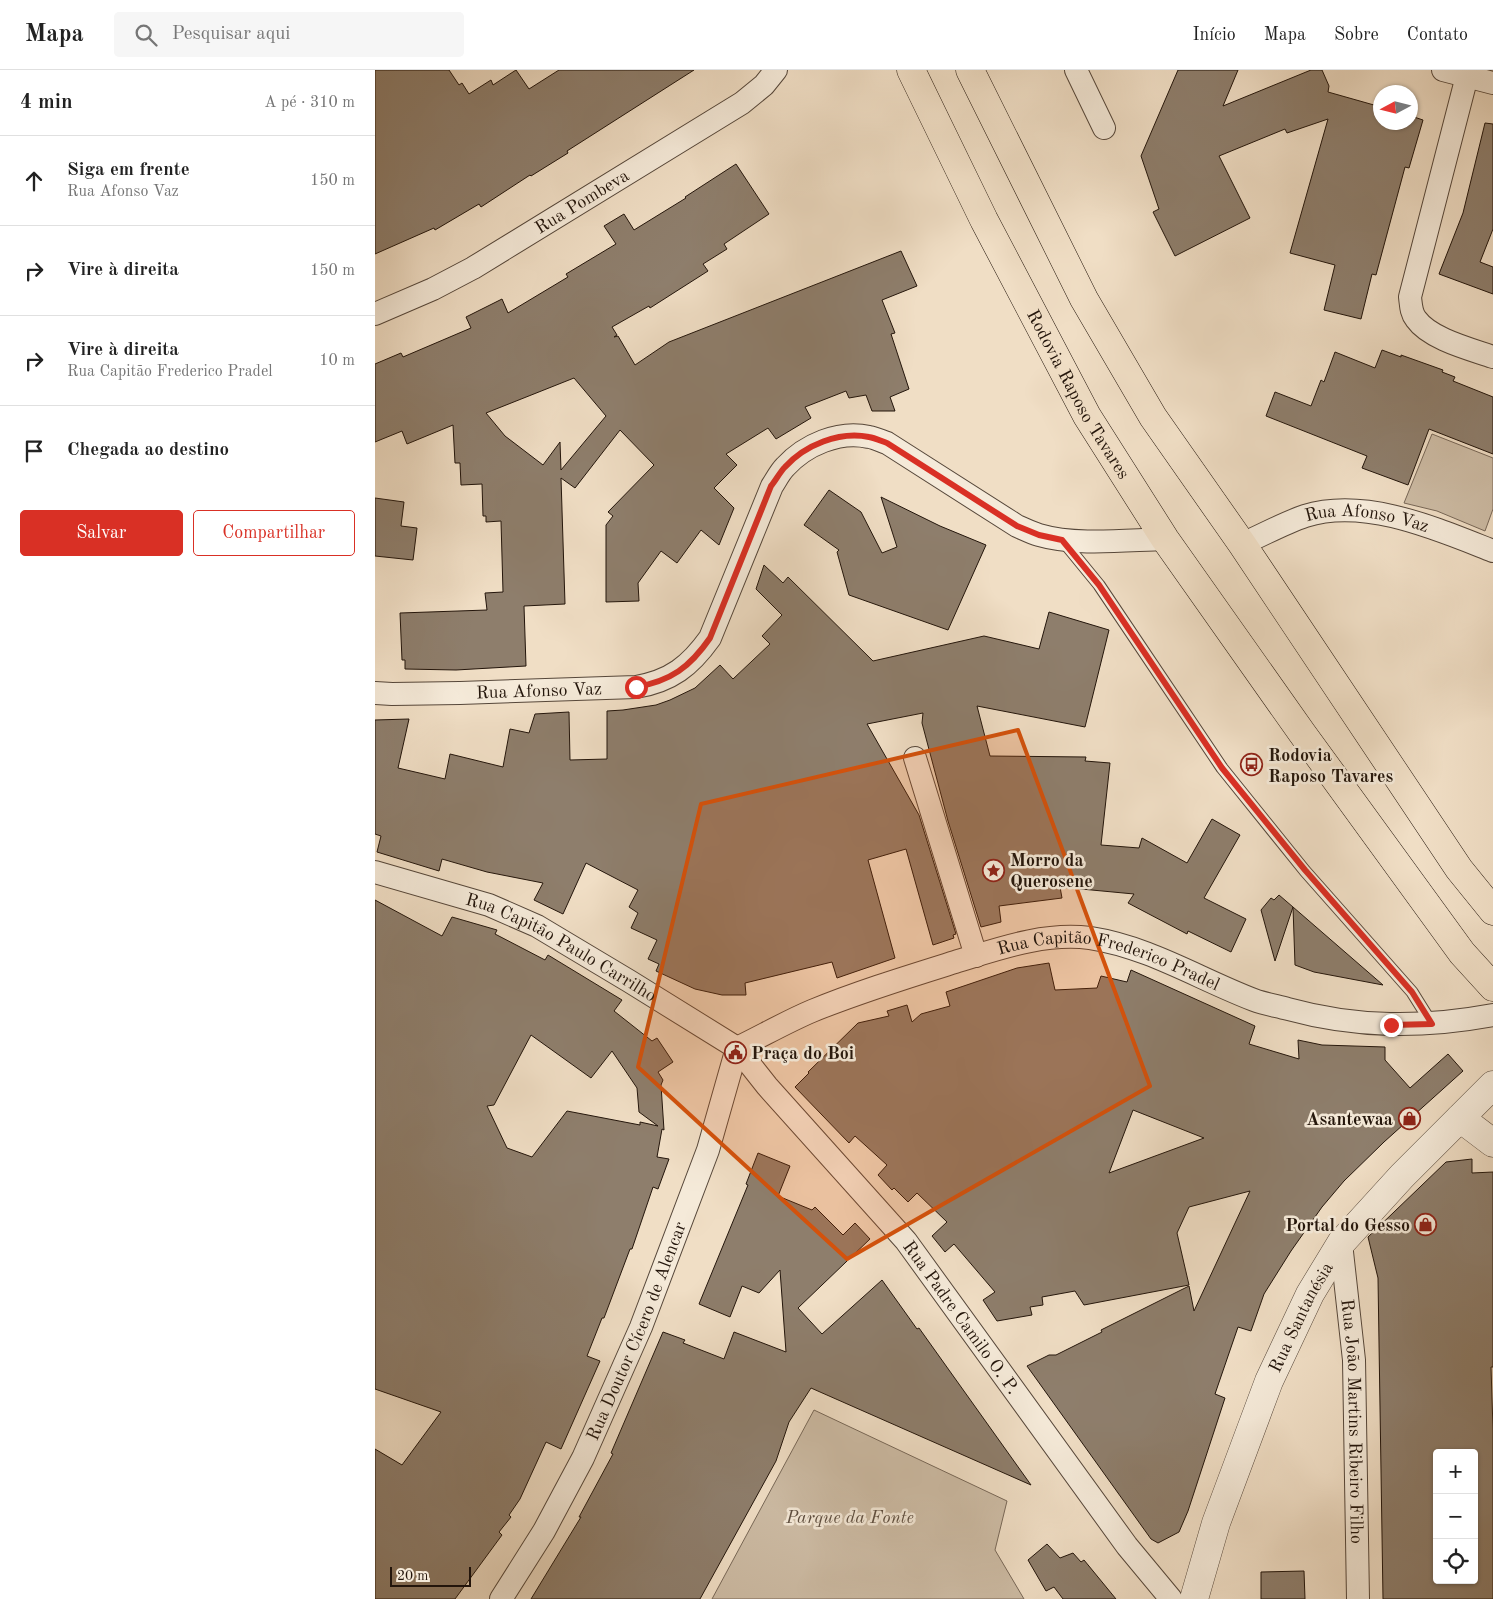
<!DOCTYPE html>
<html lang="pt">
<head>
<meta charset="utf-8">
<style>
	:root { --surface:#fff; --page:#f6f6f6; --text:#222; --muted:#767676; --line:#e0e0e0; --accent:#d93025 }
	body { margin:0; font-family:"Old Standard TT",serif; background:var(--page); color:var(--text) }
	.controls { position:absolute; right:15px; bottom:15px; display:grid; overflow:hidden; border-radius:5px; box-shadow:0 1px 4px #0004 }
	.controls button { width:45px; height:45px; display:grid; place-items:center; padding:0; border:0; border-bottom:1px solid var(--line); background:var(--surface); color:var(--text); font:25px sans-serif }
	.compass { position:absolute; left:998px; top:15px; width:45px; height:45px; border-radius:50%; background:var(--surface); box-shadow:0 1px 4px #0004; rotate:263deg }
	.scale { position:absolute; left:15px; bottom:12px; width:81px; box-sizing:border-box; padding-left:5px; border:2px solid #23150b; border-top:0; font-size:14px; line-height:18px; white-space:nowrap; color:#23150b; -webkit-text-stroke:4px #f5ead9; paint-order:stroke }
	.stop { position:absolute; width:15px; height:15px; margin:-11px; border:4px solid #d93025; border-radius:50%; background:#fff }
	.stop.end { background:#d93025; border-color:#fff; box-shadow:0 1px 5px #0008 }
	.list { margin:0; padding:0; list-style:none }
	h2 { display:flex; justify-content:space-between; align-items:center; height:65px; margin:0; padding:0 20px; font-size:21px }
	h2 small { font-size:16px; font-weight:400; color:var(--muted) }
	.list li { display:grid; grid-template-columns:32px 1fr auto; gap:15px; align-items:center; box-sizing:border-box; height:90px; padding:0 20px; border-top:1px solid var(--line) }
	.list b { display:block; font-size:19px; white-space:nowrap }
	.list p { margin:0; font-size:16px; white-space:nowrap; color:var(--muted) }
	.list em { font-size:16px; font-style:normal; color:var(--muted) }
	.actions { display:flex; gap:10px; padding:15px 20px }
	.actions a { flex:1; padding:11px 0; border:1px solid var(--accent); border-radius:5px; text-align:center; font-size:18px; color:var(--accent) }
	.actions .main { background:var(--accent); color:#fff }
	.icon { flex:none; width:28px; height:28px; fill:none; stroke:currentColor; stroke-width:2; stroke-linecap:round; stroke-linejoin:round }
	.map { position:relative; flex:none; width:1118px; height:1529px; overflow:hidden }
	header { display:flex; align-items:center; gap:30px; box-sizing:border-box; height:70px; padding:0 25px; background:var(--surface); border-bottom:1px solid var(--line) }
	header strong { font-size:24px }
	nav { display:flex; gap:28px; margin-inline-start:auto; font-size:18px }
	.search { width:350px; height:45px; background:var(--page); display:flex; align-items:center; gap:12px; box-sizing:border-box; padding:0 18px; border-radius:5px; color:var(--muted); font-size:19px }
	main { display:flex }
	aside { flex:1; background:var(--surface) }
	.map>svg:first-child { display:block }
	.green { fill:#cdbca5; stroke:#786858 }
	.building { fill:#8e7e6c; stroke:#23150b; fill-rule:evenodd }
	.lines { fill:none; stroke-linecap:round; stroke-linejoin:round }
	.service-casing { stroke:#56473a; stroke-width:13 }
	.minor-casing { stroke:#56473a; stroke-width:24 }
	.tertiary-casing { stroke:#56473a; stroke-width:29 }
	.motorway-casing { stroke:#23150b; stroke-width:29 }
	.service { stroke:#f5ead9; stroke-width:11 }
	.minor { stroke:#f5ead9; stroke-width:22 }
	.tertiary { stroke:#f5ead9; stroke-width:28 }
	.motorway { stroke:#f0dec5; stroke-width:28 }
	.route { stroke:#d93025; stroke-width:6 }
	.marked { fill:#d4520c; fill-opacity:0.2; stroke:#d4520c; stroke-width:4; stroke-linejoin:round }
	.labels { text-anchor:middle; stroke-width:5; stroke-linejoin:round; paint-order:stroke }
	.street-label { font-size:18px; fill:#23150b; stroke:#f5ead9 }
	.poi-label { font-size:18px; font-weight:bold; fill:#23150b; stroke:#f5ead9; text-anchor:start }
	.park-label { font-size:18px; font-style:italic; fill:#5e4f41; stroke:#f5ead9 }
</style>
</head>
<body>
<header>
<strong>Mapa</strong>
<div class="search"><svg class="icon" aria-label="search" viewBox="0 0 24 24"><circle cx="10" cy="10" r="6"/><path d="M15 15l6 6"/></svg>Pesquisar aqui</div>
<nav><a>Início</a><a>Mapa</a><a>Sobre</a><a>Contato</a></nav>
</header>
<main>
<aside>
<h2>4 min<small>A pé · 310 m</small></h2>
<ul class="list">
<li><svg class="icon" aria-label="ahead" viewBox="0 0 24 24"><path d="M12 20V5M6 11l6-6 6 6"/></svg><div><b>Siga em frente</b><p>Rua Afonso Vaz</p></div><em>150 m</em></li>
<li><svg class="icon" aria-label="right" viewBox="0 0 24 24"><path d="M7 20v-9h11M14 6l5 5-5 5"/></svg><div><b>Vire à direita</b></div><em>150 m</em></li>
<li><svg class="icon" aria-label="right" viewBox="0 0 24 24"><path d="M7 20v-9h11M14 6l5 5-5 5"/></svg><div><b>Vire à direita</b><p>Rua Capitão Frederico Pradel</p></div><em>10 m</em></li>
<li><svg class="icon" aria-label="arrive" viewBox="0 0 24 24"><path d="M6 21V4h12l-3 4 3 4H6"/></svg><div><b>Chegada ao destino</b></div></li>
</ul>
<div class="actions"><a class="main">Salvar</a><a>Compartilhar</a></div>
</aside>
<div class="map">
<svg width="1118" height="1529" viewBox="0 0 1118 1529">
	<rect width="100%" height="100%" fill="#f0dec5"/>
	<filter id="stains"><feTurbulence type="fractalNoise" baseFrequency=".004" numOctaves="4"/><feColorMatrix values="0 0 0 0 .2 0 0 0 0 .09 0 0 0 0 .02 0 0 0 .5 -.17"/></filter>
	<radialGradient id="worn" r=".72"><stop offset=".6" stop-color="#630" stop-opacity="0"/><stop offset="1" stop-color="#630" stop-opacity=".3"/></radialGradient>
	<!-- green -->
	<g class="green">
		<polygon points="1057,364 1118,388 1118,439 1110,461 1062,441 1029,433"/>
		<polygon points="439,1340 632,1431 620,1480 649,1529 337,1529"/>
	</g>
	<!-- building -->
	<g class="building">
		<polygon points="0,0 74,0 84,15 87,13 94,24 116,10 118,15 141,0 154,19 184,0 319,0 192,81 193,83 156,106 155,105 106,137 104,134 60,160 59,158 0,184"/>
		<polygon points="803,0 863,0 848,36 936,0 947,0 954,16 953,22 1006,37 1006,52 1036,52 1036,46 1048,50 1034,98 1030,97 1001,205 997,204 986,249 949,240 960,195 915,183 953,49 912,63 910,59 844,86 875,148 800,186 778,142 784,139 766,86"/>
		<polygon points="1110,53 1118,54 1118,159 1105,192 1118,197 1118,224 1064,204 1088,143"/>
		<path d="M361 94 394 144 349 174 352 179 328 194 333 201 275 238 274 236 237 257 242 265 239 267 243 266 260 295 294 272 526 181 542 216 507 230 520 263 516 264 534 319 515 327 520 341H497L491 325 474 328 471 321 430 337 436 348 401 369 393 358 351 384 362 395 339 418 359 438 344 475 326 460 302 493 286 481 263 513 264 531 231 532V455L238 446 233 442 279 395 245 360 200 418 186 408 190 534 149 536 151 596 81 600 30 599V590H27L25 543 112 540 110 523 128 522 126 451 111 452V446H108L107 414 86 415 85 393H80L78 355 32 374 27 361 0 372V294L26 283 28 287 96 258 91 247 127 229 133 243 193 207 191 204 241 174 229 156 249 144 259 160 311 128 310 127ZM199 308 231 346 186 400 185 372 168 395 130 366 111 343Z"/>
		<polygon points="1007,280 1026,287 1026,285 1068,300 1067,302 1080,307 1078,311 1118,327 1118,384 1054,359 1033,415 987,398 992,386 891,346 900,322 936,336 946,310 949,312 960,282 1000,298"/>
		<polygon points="454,420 486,442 507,483 522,477 506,427 565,456 611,475 573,560 474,525 462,482 464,480 429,455"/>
		<polygon points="0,428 29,432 26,456 42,458 38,490 0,486"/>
		<polygon points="389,495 408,513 413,507 498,591 609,566 664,579 674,542 734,560 710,657 602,636 615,686 711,687 710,691 735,693 726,775 764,778 767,768 812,793 837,749 865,765 829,828 871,849 856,882 813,861 812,864 753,833 759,824 685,817 687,828 624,836 626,852 606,857 573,751 547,653 548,643 492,654 544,745 581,864 578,865 579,868 558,875 531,779 493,790 520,888 462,908 457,892 370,913 371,925 347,925 320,919 281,901 284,894 273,889 282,870 256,858 263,843 254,837 263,820 211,793 188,844 159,830 168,813 112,802 67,789 64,801 2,782 6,766 0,764 0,650 34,649 23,698 70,709 75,684 128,697 135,659 154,663 160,644 194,642 195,690 232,689 232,641 248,640 281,635 295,630 320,618 345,595 358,609 395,574 387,566 407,545 381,519"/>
		<polygon points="904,825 918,837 900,891 886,840 896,828 899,830"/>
		<path d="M0 830 67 866 77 847 122 860 120 864 170 890 173 885 247 930 239 941 277 971 282 968 298 992 283 1002 288 1010 286 1015 289 1060 287 1059 282 1087 294 1089 283 1119 278 1117 257 1179H255L229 1248H227L212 1286 225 1291 186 1379 171 1372 145 1429 134 1445 136 1447 124 1462 127 1465 80 1529H0V1379L27 1395 66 1342 0 1319ZM156 965 216 1008 237 981 262 1018 264 1042 283 1056 265 1052V1055L192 1041 157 1087 132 1078 112 1036 119 1035Z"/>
		<polygon points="918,837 1008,915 939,902 920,895"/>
		<path d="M674 893 680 920 722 918 726 906 752 912 756 900 880 956 874 974 924 989 923 970 947 975 1010 977V990L1035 1018 1073 984 1088 1001 1009 1072 969 1111 947 1137 916 1181 889 1224 876 1261 863 1257 840 1324 850 1328 813 1441 804 1462 783 1473 776 1469 652 1296 674 1285H681L727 1262 726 1260 814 1216 819 1241 875 1121 814 1137 802 1163 814 1215 709 1235 700 1221 667 1227 668 1235 655 1237 657 1245 622 1251 608 1230 620 1222 579 1174 570 1182 557 1166 572 1152 542 1123 533 1132 519 1118 517 1120 503 1105 512 1095 480 1066 474 1073 420 1017 434 1003 433 1002 483 953 514 946 512 941 532 935 537 952 546 944 575 936 571 922 642 898ZM758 1040 829 1068 734 1103Z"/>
		<polygon points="383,1083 415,1096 403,1126 437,1140 440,1137 468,1165 480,1153 495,1169 423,1238 447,1264 507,1210 542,1259 544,1258 656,1415 436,1318 414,1352 401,1391 325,1529 156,1529 206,1447 204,1447 238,1384 236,1383 288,1262 310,1270 308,1273 349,1289 359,1262 411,1282 405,1200 384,1223 367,1216 355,1247 324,1234 373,1115 371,1114"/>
		<path d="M1097 1089V1103L1118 1102V1297H1116L1118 1359V1529H1008L1003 1208 993 1167 1071 1092ZM1062 1383H1099V1510H1062Z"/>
		<polygon points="672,1474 685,1488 698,1483 706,1492 709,1490 741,1529 688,1529 679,1517 671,1521 653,1490"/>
		<polygon points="929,1501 930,1529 886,1529 886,1502"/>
	</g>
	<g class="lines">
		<defs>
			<polyline id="service" points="688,471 724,515 847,698 930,801 1037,922 1057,954"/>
			<g id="minor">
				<polyline points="701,0 729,58"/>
				<polyline points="1068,0 1118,13"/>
				<path d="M1092 6 1035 227C1036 235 1036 243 1041 249 1055 269 1095 279 1118 287"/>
				<path id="s1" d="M0 244 58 219 98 198 367 33 389 15 401 0"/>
				<path id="s2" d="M867 474C888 465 909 453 930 446 990 427 1062 459 1118 481"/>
				<path id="s3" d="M0 623 17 624 85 623 261 617C296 611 315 596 335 568L397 416C401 410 405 402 410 397 430 375 464 360 494 367 500 368 506 371 512 373L642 456C649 459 657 463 664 465 701 476 751 470 790 469"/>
				<polyline points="540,688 601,886"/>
				<path id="s4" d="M0 802 114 835 162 856 254 911 362 978 392 1016 531 1171 752 1476 796 1529"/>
				<path id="s5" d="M362 978C387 966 411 952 437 941 483 922 532 907 580 892 623 879 669 862 715 868 774 877 824 909 879 930 890 934 902 936 913 939 982 958 1048 958 1118 945"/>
				<path id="s6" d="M966 1173 979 1290 983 1529"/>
				<path id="s7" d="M126 1529 169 1461 208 1388 266 1257 333 1080 362 978"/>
			</g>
			<g id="tertiary">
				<polyline points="1085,1048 1118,1073"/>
				<path id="s8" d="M819 1529 841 1453 894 1311 935 1224 966 1173 1027 1106 1118 1015"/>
			</g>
			<g id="motorway">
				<path id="s9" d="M536 0 609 150 712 346 790 469 927 663 1087 883 1118 917"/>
				<polyline points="595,0 709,229 778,347 867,474 1084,799 1118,841"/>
			</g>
		</defs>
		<!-- service casing -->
		<use href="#service" class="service-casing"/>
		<!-- minor casing -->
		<use href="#minor" class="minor-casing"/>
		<!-- tertiary casing -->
		<use href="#tertiary" class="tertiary-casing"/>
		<!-- motorway casing -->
		<use href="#motorway" class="motorway-casing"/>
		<!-- service -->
		<use href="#service" class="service"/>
		<!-- minor -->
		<use href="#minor" class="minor"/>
		<!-- tertiary -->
		<use href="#tertiary" class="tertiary"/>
		<!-- motorway -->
		<use href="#motorway" class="motorway"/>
	</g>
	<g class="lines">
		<!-- route -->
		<path class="route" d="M261 617C296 611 315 597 335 568L396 416C401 410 405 402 410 397 430 375 464 361 494 367 500 368 506 371 512 373L642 456 664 465 687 470 724 515 847 698 930 800 1037 922 1057 954 1016 955"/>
	</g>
	<!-- marked area -->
	<path class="marked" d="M643 660 775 1016 472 1189 263 997 326 734Z"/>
	<!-- icons -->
	<defs>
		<symbol id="bus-ring" viewBox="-11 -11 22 22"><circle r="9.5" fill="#f5ead9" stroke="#8f2418" stroke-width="1.5"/><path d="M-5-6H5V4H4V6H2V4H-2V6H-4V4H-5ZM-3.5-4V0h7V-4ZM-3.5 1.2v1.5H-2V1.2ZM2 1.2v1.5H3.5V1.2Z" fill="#8f2418"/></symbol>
		<symbol id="sight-ring" viewBox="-11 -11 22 22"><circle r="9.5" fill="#f5ead9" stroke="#8f2418" stroke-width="1.5"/><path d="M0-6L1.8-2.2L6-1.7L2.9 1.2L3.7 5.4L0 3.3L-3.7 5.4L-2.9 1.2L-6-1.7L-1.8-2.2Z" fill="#8f2418"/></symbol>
		<symbol id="civic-ring" viewBox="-11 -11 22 22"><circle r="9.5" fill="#f5ead9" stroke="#8f2418" stroke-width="1.5"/><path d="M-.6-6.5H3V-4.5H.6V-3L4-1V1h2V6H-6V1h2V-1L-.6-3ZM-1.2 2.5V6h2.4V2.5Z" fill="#8f2418"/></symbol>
		<symbol id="shop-ring" viewBox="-11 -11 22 22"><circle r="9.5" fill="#f5ead9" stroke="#8f2418" stroke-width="1.5"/><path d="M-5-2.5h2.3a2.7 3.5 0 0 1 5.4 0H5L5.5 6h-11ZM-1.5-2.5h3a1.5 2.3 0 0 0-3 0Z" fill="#8f2418"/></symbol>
	</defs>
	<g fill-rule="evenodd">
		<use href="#bus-ring" x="864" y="682" width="25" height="25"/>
		<use href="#sight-ring" x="606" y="788" width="25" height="25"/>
		<use href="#civic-ring" x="348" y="970" width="25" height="25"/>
		<use href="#shop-ring" x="1022" y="1036" width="25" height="25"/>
		<use href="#shop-ring" x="1038" y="1142" width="25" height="25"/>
	</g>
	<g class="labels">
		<!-- street labels -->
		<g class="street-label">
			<text dy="6" stroke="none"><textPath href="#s1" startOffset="236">Rua Pombeva</textPath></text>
			<text dy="6" stroke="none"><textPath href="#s9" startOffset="365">Rodovia Raposo Tavares</textPath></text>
			<text dy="6" stroke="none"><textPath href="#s2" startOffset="132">Rua Afonso Vaz</textPath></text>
			<text dy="6" stroke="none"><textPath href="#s3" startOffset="164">Rua Afonso Vaz</textPath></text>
			<text dy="6" stroke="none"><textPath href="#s4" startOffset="202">Rua Capitão Paulo Carrilho</textPath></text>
			<text dy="6" stroke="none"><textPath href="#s5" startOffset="395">Rua Capitão Frederico Pradel</textPath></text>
			<text dy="6" stroke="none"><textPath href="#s8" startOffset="302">Rua Santanésia</textPath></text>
			<text dy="6" stroke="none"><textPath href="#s4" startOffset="756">Rua Padre Camilo O. P.</textPath></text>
			<text dy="6" stroke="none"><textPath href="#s7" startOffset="301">Rua Doutor Cícero de Alencar</textPath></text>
			<text dy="6" stroke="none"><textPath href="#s6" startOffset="179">Rua João Martins Ribeiro Filho</textPath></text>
		</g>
		<!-- poi labels -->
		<g class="poi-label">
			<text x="893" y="691">Rodovia<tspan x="893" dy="21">Raposo Tavares</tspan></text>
			<text x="635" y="796">Morro da<tspan x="635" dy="21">Querosene</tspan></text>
			<text x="376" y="989">Praça do Boi</text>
			<text x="1018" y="1055" text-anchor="end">Asantewaa</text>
			<text x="1035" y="1161" text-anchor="end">Portal do Gesso</text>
		</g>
		<!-- park labels -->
		<g class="park-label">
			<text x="475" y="1453">Parque da Fonte</text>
		</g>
	</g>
	<rect width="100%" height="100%" filter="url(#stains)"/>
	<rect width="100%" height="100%" fill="url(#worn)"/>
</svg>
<div class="controls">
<button>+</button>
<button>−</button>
<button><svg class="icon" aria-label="locate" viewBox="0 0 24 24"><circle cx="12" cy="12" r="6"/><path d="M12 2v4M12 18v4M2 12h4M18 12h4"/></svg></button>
</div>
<svg class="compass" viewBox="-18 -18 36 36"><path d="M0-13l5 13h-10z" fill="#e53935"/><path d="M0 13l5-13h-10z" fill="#767676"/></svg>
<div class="scale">20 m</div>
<div class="stop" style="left:261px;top:617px"></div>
<div class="stop end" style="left:1016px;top:955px"></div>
</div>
</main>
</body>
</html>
